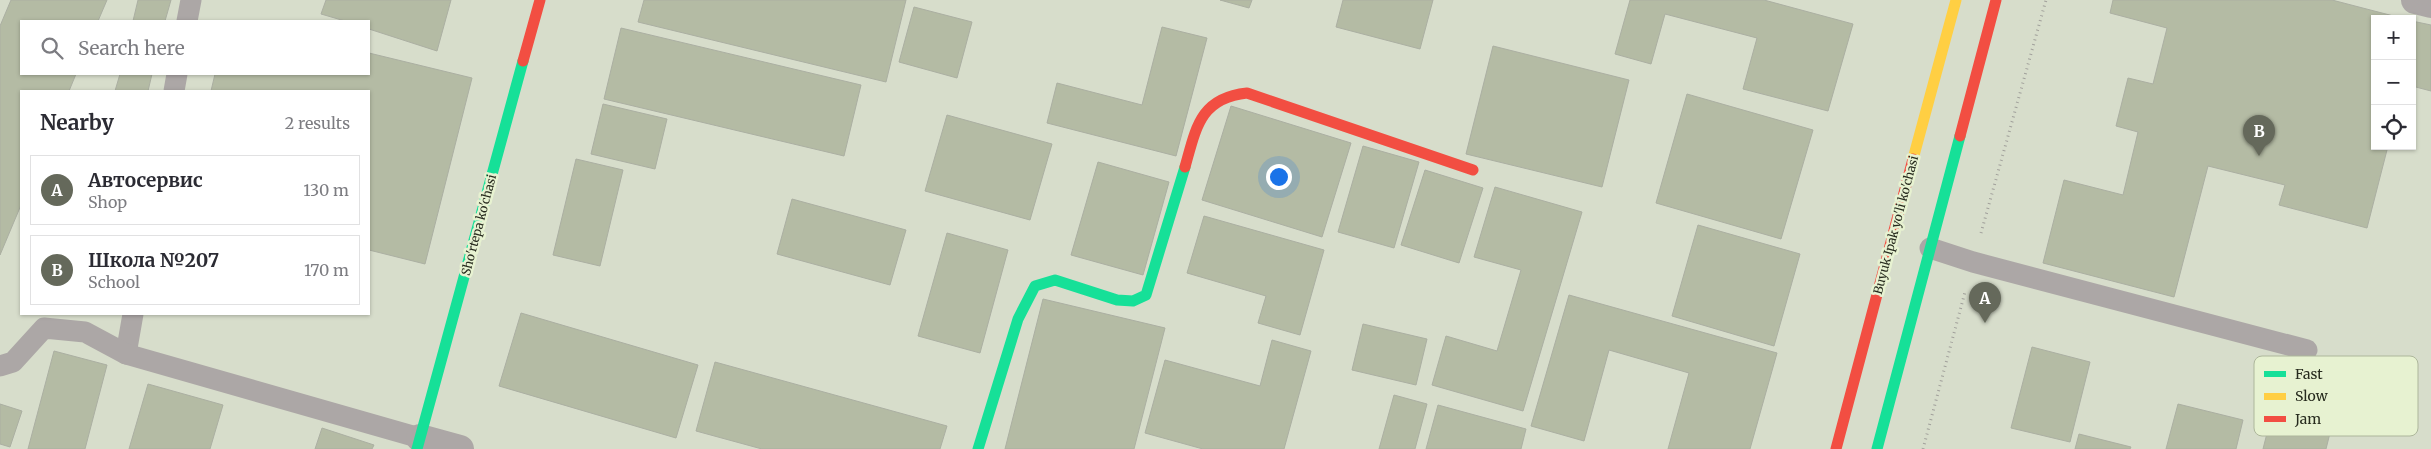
<!DOCTYPE html>
<html lang="en">
<head>
<meta charset="utf-8">
<style>
	:root { --surface:#fff; --page:#f7f7f7; --text:#2b2b33; --muted:#7c7c81; --line:#e1e1e2; --accent:#65695b }
	body { margin:0; font-family:Merriweather,serif; background:var(--page); color:var(--text) }
	.controls { position:absolute; right:15px; top:15px; display:grid; overflow:hidden; border-radius:0px; box-shadow:0 1px 4px #0004 }
	.controls button { width:45px; height:45px; display:grid; place-items:center; padding:0; border:0; border-bottom:1px solid var(--line); background:var(--surface); color:var(--text); font:25px sans-serif }
	.you { position:absolute; left:1278px; top:176px; width:18px; height:18px; margin:-12px; border:4px solid #fff; border-radius:50%; background:#1a73e8; box-shadow:0 0 0 8px #1a73e833 }
	.badge { display:grid; place-items:center; width:32px; height:32px; border-radius:50%; background:var(--accent); color:#fff; font-size:16px; font-weight:700 }
	.pin { position:absolute; translate:-50% -41px; filter:drop-shadow(0 1px 2px #0008) }
	.pin::after { content:''; position:absolute; top:26px; width:18px; height:15px; background:inherit; clip-path:polygon(0 0,100% 0,50% 100%) }
	.list { margin:0; padding:0; list-style:none }
	h2 { display:flex; justify-content:space-between; align-items:center; height:65px; margin:0; padding:0 20px; font-size:21px }
	h2 small { font-size:16px; font-weight:400; color:var(--muted) }
	.list li { display:grid; grid-template-columns:32px 1fr auto; gap:15px; align-items:center; box-sizing:border-box; height:70px; margin:0 10px 10px; padding:0 10px; border:1px solid var(--line); border-radius:0px }
	.list b { display:block; font-size:19px; white-space:nowrap }
	.list p { margin:0; font-size:16px; white-space:nowrap; color:var(--muted) }
	.list em { font-size:16px; font-style:normal; color:var(--muted) }
	.icon { flex:none; width:28px; height:28px; fill:none; stroke:currentColor; stroke-width:2; stroke-linecap:round; stroke-linejoin:round }
	.map { position:relative; flex:none; width:2431px; height:449px; overflow:hidden }
	.search { position:absolute; background:var(--surface); box-shadow:0 1px 4px #0004; left:20px; top:20px; width:350px; height:55px; display:flex; align-items:center; gap:12px; box-sizing:border-box; padding:0 18px; border-radius:0px; color:var(--muted); font-size:19px }
	.panel { position:absolute; background:var(--surface); box-shadow:0 1px 4px #0004; left:20px; top:90px; width:350px; height:225px; border-radius:0px }
	.map>svg:first-child { display:block }
	.building { fill:#b4bba4; stroke:#abafa2 }
	.lines { fill:none; stroke-linecap:round; stroke-linejoin:round }
	.path { stroke:#a1a09b; stroke-width:3; stroke-dasharray:1 4; stroke-linecap:butt }
	.lane { stroke:#aca7a6; stroke-width:21 }
	.street { stroke:#aca7a6; stroke-width:28 }
	.fast { stroke:#16e098; stroke-width:11 }
	.slow { stroke:#ffcf43; stroke-width:11 }
	.jam { stroke:#f24e42; stroke-width:11 }
	.labels { text-anchor:middle; stroke-width:5; stroke-linejoin:round; paint-order:stroke }
	.street-label { font-size:12px; fill:#272b1e; stroke:#e7f2d1 }
	.key { fill:#e7f2d1; stroke:#adb69b; stroke-width:1 }
	.key-label { font-size:14px; fill:#272b1e }
</style>
</head>
<body>
<div class="map">
<svg width="2431" height="449" viewBox="0 0 2431 449">
	<rect width="100%" height="100%" fill="#d7ddcb"/>
	<!-- building -->
	<g class="building">
		<polygon points="11,0 107,0 98,21 21,21 21,74 76,74 69,91 21,91 21,205 0,255 0,26"/>
		<polygon points="138,0 171,0 165,21 133,21"/>
		<polygon points="326,0 451,0 437,51 369,29 369,21 345,21 321,14"/>
		<polygon points="644,0 906,0 886,82 638,22"/>
		<polygon points="1220,0 1252,0 1249,8"/>
		<polygon points="1343,0 1433,0 1420,49 1336,27"/>
		<polygon points="1630,0 1764,0 1853,24 1828,111 1743,89 1757,38 1665,14 1651,64 1615,54"/>
		<polygon points="2113,0 2332,0 2405,19 2375,19 2375,146 2388,146 2367,228 2279,205 2285,185 2208,166 2174,297 2043,263 2064,180 2123,195 2138,132 2116,126 2128,78 2153,84 2167,28 2110,13"/>
		<polygon points="914,7 972,22 957,78 899,62"/>
		<polygon points="2412,21 2431,25 2431,91 2412,86"/>
		<polygon points="1162,27 1207,38 1176,156 1047,123 1057,83 1142,105"/>
		<polygon points="621,28 861,85 844,156 604,99"/>
		<polygon points="1493,46 1629,80 1602,187 1466,154"/>
		<polygon points="369,53 472,78 425,264 369,250 369,91 211,91 215,74 369,74"/>
		<polygon points="120,74 152,74 148,91 115,91"/>
		<polygon points="1687,94 1813,130 1781,239 1656,203"/>
		<polygon points="603,104 667,119 655,169 591,154"/>
		<polygon points="1231,106 1351,143 1322,237 1202,200"/>
		<polygon points="947,115 1052,144 1030,220 925,191"/>
		<polygon points="1363,146 1419,162 1394,248 1338,232"/>
		<polygon points="576,159 623,170 600,266 553,255"/>
		<polygon points="1098,162 1169,182 1143,275 1071,255"/>
		<polygon points="1425,170 1483,188 1459,263 1401,245"/>
		<polygon points="1495,187 1582,212 1523,411 1432,385 1446,336 1497,351 1521,270 1474,257"/>
		<polygon points="792,199 906,230 890,285 777,254"/>
		<polygon points="1204,216 1324,250 1300,335 1258,323 1266,296 1187,273"/>
		<polygon points="1698,225 1800,254 1774,346 1672,316"/>
		<polygon points="947,233 1008,250 980,353 918,336"/>
		<polygon points="1569,295 1777,353 1750,449 1668,449 1689,373 1609,350 1584,441 1531,426"/>
		<polygon points="1043,299 1165,328 1134,449 1005,449"/>
		<polygon points="521,313 698,365 676,438 499,386"/>
		<polygon points="1363,324 1427,339 1416,385 1352,370"/>
		<polygon points="1272,340 1311,351 1284,449 1203,449 1145,433 1165,360 1260,386"/>
		<polygon points="2032,347 2090,362 2070,442 2011,428"/>
		<polygon points="54,351 107,365 85,449 28,449"/>
		<polygon points="715,362 947,426 940,449 762,449 696,431"/>
		<polygon points="2284,366 2343,381 2326,449 2263,449"/>
		<polygon points="148,384 223,405 210,449 129,449"/>
		<polygon points="1394,395 1427,404 1415,449 1379,449"/>
		<polygon points="0,404 22,411 10,447 0,444"/>
		<polygon points="2178,404 2243,420 2236,449 2166,449"/>
		<polygon points="1438,405 1526,429 1521,449 1426,449"/>
		<polygon points="322,428 374,445 372,449 315,449"/>
		<polygon points="2079,434 2131,447 2130,449 2075,449"/>
	</g>
	<g class="lines">
		<!-- path -->
		<g class="path">
			<polyline points="1981,233 2046,0"/>
			<polyline points="1923,449 1965,292"/>
		</g>
		<!-- lane -->
		<g class="lane">
			<polyline points="187,21 191,0"/>
			<polyline points="174,91 177,74"/>
			<polyline points="1930,248 1973,262 2307,350"/>
			<polyline points="126,354 133,314"/>
			<polyline points="0,366 13,362 44,328 85,332 126,354 420,438"/>
		</g>
		<!-- street -->
		<g class="street">
			<polyline points="2415,0 2431,4"/>
			<polyline points="420,438 460,449"/>
		</g>
		<!-- fast -->
		<g class="fast">
			<polyline points="417,449 523,61"/>
			<polyline points="978,449 1018,319 1035,286 1055,280 1117,300 1133,301 1146,295 1185,167"/>
			<polyline points="1877,449 1960,136"/>
		</g>
		<!-- slow -->
		<polyline class="slow" points="1913,159 1956,0"/>
		<!-- jam -->
		<g class="jam">
			<polyline points="523,61 540,0"/>
			<polyline points="1960,136 1996,0"/>
			<path d="M1185 167C1196 128 1200 98 1247 93L1473 170"/>
			<polyline points="1836,449 1913,159"/>
		</g>
	</g>
	<g class="labels">
		<!-- street labels -->
		<g class="street-label">
			<text transform="translate(479 225) rotate(-75)" y="4">Sho'rtepa ko'chasi</text>
			<text transform="translate(1896 225) rotate(-75)" y="4">Buyuk Ipak yo'li ko'chasi</text>
		</g>
	</g>
	<!-- legend -->
	<rect x="2254" y="356" width="164" height="80" rx="8" class="key"/>
	<rect x="2264" y="371" width="22" height="6" fill="#16e098"/>
	<rect x="2264" y="393" width="22" height="7" fill="#ffcf43"/>
	<rect x="2264" y="416" width="22" height="6" fill="#f24e42"/>
	<g class="key-label">
		<text x="2295" y="379">Fast</text>
		<text x="2295" y="401">Slow</text>
		<text x="2295" y="424">Jam</text>
	</g>
</svg>
<div class="controls">
<button>+</button>
<button>−</button>
<button><svg class="icon" aria-label="locate" viewBox="0 0 24 24"><circle cx="12" cy="12" r="6"/><path d="M12 2v4M12 18v4M2 12h4M18 12h4"/></svg></button>
</div>
<div class="you"></div>
<div class="pin badge" style="left:1985px;top:323px">A</div>
<div class="pin badge" style="left:2259px;top:156px">B</div>
<div class="search"><svg class="icon" aria-label="search" viewBox="0 0 24 24"><circle cx="10" cy="10" r="6"/><path d="M15 15l6 6"/></svg>Search here</div>
<section class="panel">
<h2>Nearby<small>2 results</small></h2>
<ul class="list">
<li><span class="badge">A</span><div><b>Автосервис</b><p>Shop</p></div><em>130 m</em></li>
<li><span class="badge">B</span><div><b>Школа №207</b><p>School</p></div><em>170 m</em></li>
</ul>
</section>
</div>
</body>
</html>
